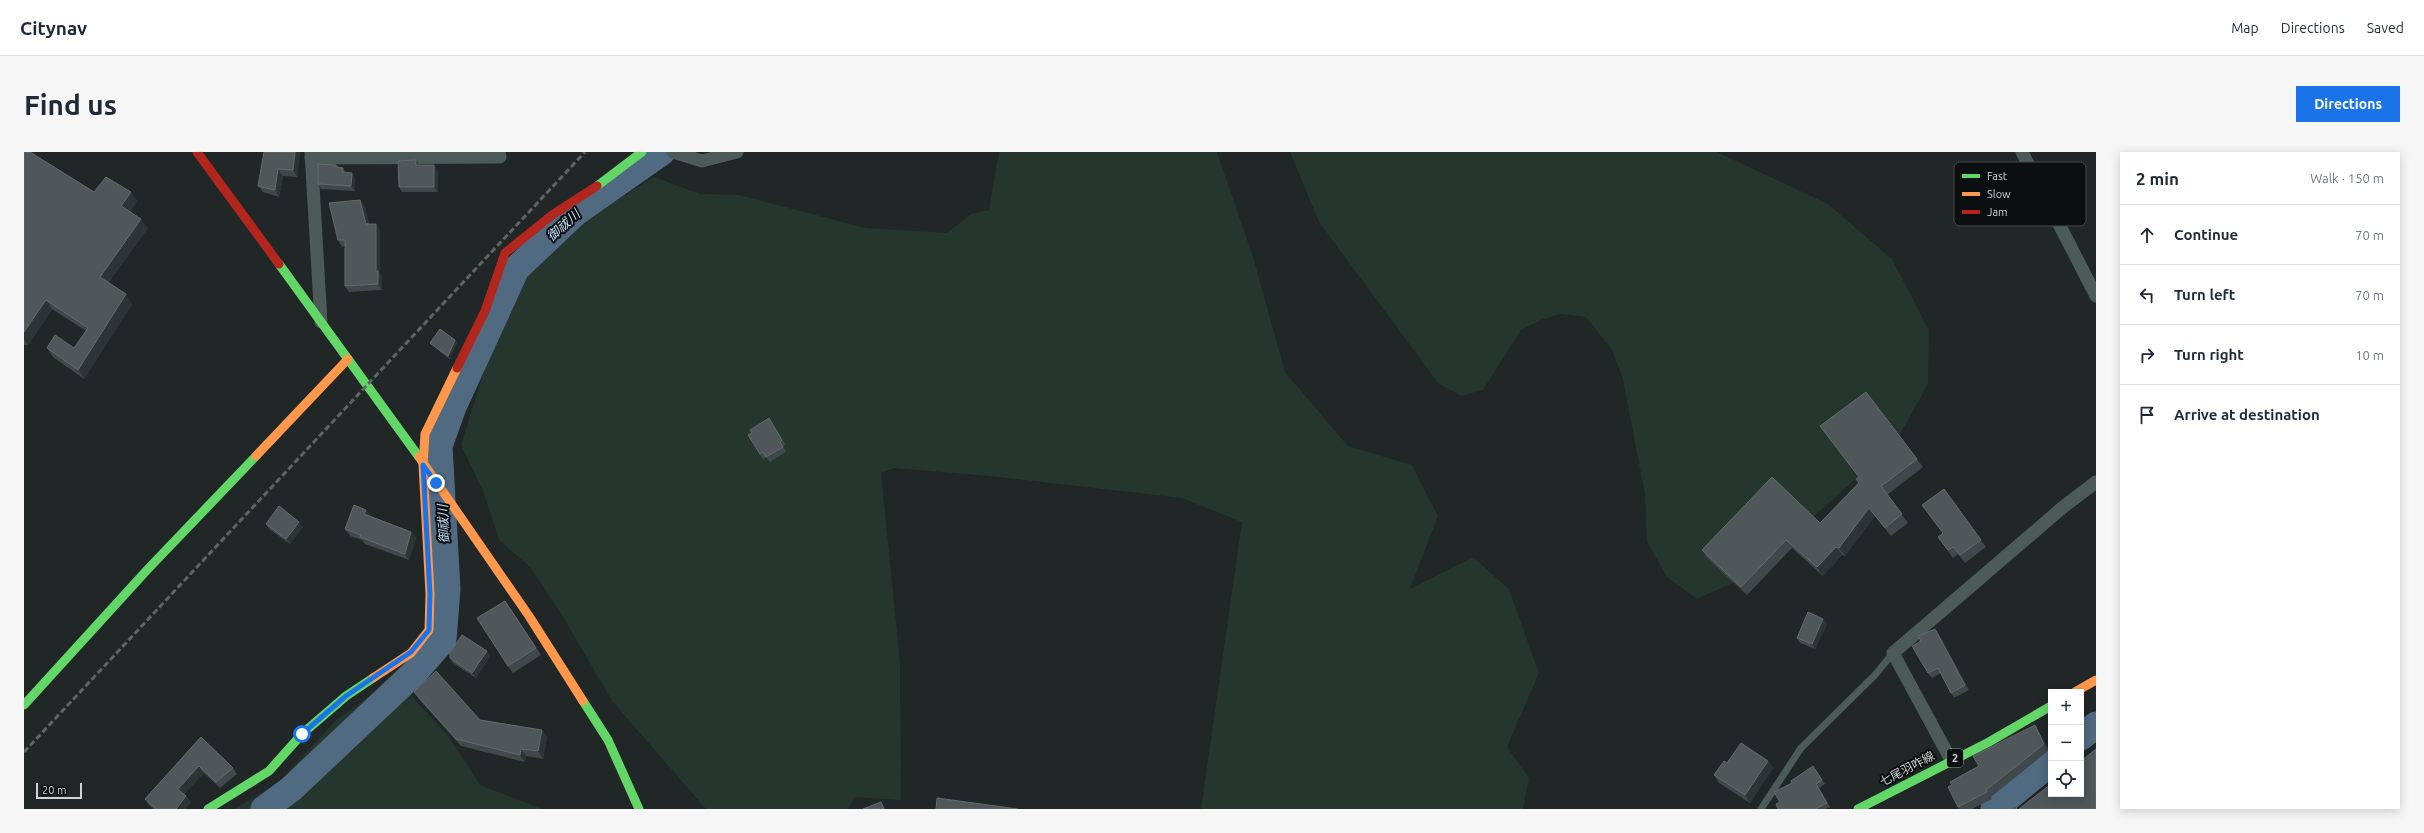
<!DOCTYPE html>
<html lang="en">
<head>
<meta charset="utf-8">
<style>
	:root { --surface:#fff; --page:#f6f6f7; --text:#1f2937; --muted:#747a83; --line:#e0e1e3; --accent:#1a73e8 }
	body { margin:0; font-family:Ubuntu,"Noto Sans JP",sans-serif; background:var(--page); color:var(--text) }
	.controls { position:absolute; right:12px; bottom:12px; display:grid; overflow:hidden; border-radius:0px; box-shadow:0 2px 10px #0003 }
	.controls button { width:36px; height:36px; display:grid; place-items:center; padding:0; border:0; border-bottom:1px solid var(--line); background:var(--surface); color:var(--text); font:20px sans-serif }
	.scale { position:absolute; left:12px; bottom:10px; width:46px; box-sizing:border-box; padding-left:4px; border:2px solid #ced3d3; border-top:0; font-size:11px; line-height:14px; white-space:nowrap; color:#ced3d3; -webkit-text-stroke:3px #0c0f10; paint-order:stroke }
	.stop { position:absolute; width:12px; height:12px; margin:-9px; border:3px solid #1a73e8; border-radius:50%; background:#fff }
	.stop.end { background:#1a73e8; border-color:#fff; box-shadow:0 1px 4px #0008 }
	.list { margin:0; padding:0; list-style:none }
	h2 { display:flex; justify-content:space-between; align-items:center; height:52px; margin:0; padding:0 16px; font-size:17px }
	h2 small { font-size:13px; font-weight:400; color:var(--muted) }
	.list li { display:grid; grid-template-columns:26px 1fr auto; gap:12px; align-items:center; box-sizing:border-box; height:60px; padding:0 16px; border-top:1px solid var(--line) }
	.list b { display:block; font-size:15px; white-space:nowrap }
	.list em { font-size:13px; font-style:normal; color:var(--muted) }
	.icon { flex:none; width:22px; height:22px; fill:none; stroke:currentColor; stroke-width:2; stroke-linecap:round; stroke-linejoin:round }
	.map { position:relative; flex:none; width:2072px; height:657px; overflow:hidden; border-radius:0px }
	header { display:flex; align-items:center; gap:24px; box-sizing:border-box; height:56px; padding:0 20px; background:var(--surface); border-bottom:1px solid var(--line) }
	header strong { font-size:19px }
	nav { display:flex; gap:22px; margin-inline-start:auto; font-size:14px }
	.intro { display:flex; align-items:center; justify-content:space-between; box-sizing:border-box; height:96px; padding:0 24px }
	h1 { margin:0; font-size:28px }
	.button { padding:10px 18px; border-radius:0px; background:var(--accent); color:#fff; font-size:14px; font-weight:700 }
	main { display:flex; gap:24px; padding:0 24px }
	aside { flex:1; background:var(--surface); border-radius:0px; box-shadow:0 2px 10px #0003 }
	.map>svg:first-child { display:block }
	.green { fill:#24362d }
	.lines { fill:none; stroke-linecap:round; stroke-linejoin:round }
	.river { stroke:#506a81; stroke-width:27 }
	.lane { stroke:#4c5a58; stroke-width:7 }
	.street { stroke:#4c5a58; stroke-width:13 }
	.fast { stroke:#63d668; stroke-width:9 }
	.slow { stroke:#ff974d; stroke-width:9 }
	.jam { stroke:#b3261e; stroke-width:9 }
	.rail { stroke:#5c6563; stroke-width:3; stroke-dasharray:6 3; stroke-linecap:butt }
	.wall { fill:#40484b }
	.shaded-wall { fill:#2d3436 }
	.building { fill:#4f575a; stroke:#636b6d }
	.route { stroke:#1a73e8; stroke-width:5 }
	.labels { text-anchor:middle; stroke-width:4; stroke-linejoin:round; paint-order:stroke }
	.shield { fill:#0c0f10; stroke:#949898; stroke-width:1 }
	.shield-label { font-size:11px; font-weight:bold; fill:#ced3d3 }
	.street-label { font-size:12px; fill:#ced3d3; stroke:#0c0f10 }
	.water-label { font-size:13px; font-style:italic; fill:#c5e2fe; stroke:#0c0f10 }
	.key { fill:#0c0f10; stroke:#464a4a; stroke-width:1 }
	.key-label { font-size:11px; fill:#ced3d3 }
</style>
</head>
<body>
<header>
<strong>Citynav</strong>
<nav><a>Map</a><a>Directions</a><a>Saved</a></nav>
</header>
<div class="intro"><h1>Find us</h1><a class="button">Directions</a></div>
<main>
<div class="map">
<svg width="2072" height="657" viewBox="0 0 2072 657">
	<rect width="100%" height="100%" fill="#212626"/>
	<!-- green -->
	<g class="green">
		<polygon points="975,0 1193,0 1229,105 1261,220 1324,294 1388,313 1414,364 1386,437 1449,405 1485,437 1515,521 1483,595 1505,626 1499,657 1177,657 1218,370 1158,346 965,324 870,316 857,321 876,510 877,648 831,645 824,657 682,657 588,549 538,463 507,416 475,388 459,339 437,293 471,184 503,119 545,78 630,25 676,42 715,43 842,76 923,81 947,62 965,58"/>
		<polygon points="1266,0 1693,0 1804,52 1868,107 1905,178 1904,232 1870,293 1720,426 1673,447 1643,425 1623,390 1621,343 1599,227 1588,198 1562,165 1537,162 1517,168 1497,178 1459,238 1437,244 1414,231 1295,70"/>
		<polygon points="371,526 425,585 456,633 518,657 211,657 255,630 312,568"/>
	</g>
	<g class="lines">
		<!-- river -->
		<g class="river">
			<polyline points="2057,585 2072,573"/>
			<polyline points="240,657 267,637 390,521 419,488 423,437 415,294 429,255 492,117 551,61 638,0"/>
			<polyline points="1970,657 2027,610"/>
		</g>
		<!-- lane -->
		<polyline class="lane" points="1737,657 1777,596 1851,523 1869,501"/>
		<!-- street -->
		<g class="street">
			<polyline points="287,0 297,170"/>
			<polyline points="649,0 678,9 713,0"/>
			<polyline points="1998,0 2072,144"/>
			<polyline points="287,6 476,5 475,0"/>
			<polyline points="1927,608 1869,501 2038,356 2072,330"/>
		</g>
		<!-- fast -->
		<g class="fast">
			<polyline points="573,34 618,0"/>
			<polyline points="255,112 395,305"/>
			<polyline points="559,549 584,588 615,657"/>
			<polyline points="0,553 123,418 232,304"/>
			<polyline points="184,657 245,619 278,582 322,544 349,526"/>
			<polyline points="1834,657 1965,590 2027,554"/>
		</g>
		<!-- slow -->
		<g class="slow">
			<polyline points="232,304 324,207"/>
			<polyline points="395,305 505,464 559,549"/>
			<polyline points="349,526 387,501 405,478 406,442 399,313 401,282 433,216"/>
			<polyline points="2051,540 2072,528"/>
		</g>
		<!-- jam -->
		<g class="jam">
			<polyline points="173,0 255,112"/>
			<polyline points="433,216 461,159 481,101 528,63 573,34"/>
		</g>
		<!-- rail -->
		<polyline class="rail" points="0,600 561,0"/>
	</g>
	<!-- wall -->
	<g class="wall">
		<polygon points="0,0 70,40 113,49 106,59 124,76 84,131 108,152 60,227 29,205 23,196 50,196 62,179 28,157 4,193 0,193"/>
		<polygon points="240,0 276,0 273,25 259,24 255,45 239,40 234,34"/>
		<polygon points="392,8 395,13 414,18 414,40 378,40 375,35"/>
		<polygon points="312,13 315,15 319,16 323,21 331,26 331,39 297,37 294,32"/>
		<polygon points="336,48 341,55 345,72 356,78 356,122 358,125 358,138 325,140 321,134 321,94 318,95 314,88"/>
		<polygon points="431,188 433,191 425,207 408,193 406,191"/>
		<polygon points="748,271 762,293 759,294 762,300 746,310 742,305 739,307 736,302"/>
		<polygon points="1796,274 1893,307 1899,315 1863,343 1884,371 1867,384 1851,364 1821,404 1818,403 1799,424 1768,396 1723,443 1684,407 1678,398 1796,371 1834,331 1835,325"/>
		<polygon points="1920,337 1962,395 1941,411 1934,402 1929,406 1914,385 1918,382"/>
		<polygon points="347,364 387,380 392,386 385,408 341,392 338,388 326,384 321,377"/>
		<polygon points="242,372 279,375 266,392 245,377"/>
		<polygon points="486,456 517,503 489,521 484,514"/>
		<polygon points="1799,467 1803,472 1791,497 1776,491 1773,486"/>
		<polygon points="1911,477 1915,482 1945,538 1930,546 1927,541 1917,521 1908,526 1904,521 1897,489"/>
		<polygon points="466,504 452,526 429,511 426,506"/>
		<polygon points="390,540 456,568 523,585 519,607 502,604 501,610 437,594 395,547"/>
		<polygon points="2015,580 2025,598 1967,645 1968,647 1948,657 1936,657 1934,655 1928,633 1955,614"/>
		<polygon points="177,585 209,616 213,622 196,636 180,621 160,642 162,644 167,650 161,657 129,657 125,653 121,647"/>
		<polygon points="1744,609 1749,616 1726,651 1695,631 1690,623 1703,611"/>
		<polygon points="1789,614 1801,632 1795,636 1806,655 1802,657 1754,657 1768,631"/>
	</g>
	<!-- shaded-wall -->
	<g class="shaded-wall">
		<polygon points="271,0 276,0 273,25 269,18"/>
		<polygon points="392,8 395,13 392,13"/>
		<polygon points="410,13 414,18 414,40 410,35"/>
		<polygon points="319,16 323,21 319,20"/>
		<polygon points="254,17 259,24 255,45 251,38"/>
		<polygon points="328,21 331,26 331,39 327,34"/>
		<polygon points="107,40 113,49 104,63 97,54"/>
		<polygon points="336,48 341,55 346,78 342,72"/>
		<polygon points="117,67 124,76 82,134 76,125"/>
		<polygon points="352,72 356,78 356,122 358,125 358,138 354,132 352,119"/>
		<polygon points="102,142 108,152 60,227 54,218"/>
		<polygon points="22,148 28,157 4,193 0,188 0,180"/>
		<polygon points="431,188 433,191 425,207 424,204"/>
		<polygon points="1845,356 1851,364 1821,404 1815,396"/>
		<polygon points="342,358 347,364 345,369 340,362"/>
		<polygon points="275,370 279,375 266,392 262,387"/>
		<polygon points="387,380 392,386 385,408 381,402"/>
		<polygon points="1812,395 1818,403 1799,424 1793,415"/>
		<polygon points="1799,467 1803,472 1791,497 1788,492"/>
		<polygon points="1911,477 1915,482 1945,538 1941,533"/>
		<polygon points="463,499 466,504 452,526 448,521"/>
		<polygon points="2011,573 2015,580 2025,598 2020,592"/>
		<polygon points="518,578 523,585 519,607 514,599"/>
		<polygon points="497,597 502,604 501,610 496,603"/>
		<polygon points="1744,609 1749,616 1726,651 1721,643"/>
		<polygon points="175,614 180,621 159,643 154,637"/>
		<polygon points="162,644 167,650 161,657 152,657"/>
		<polygon points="857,650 861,655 862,657 860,657"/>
	</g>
	<!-- building -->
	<g class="building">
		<polygon points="0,0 6,0 70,40 82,25 107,40 97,54 117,67 76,125 102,142 54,218 23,196 31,183 50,196 64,176 22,148 0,180"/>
		<polygon points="240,0 271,0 269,18 254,17 251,38 234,34"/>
		<polygon points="392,8 392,13 410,13 410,35 375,35 374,9"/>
		<polygon points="294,12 312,13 312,15 319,16 319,20 328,21 327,34 294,32"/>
		<polygon points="336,48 342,72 352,72 352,119 354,119 354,132 321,134 321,88 314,88 305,51"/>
		<polygon points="416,177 431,188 424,204 406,191"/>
		<polygon points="1842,240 1893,307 1857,334 1878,362 1861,376 1845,356 1815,396 1812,395 1793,415 1762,388 1717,435 1678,398 1748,325 1796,371 1835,331 1832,327 1835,325 1796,274"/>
		<polygon points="745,266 758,288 756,290 759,295 742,305 739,300 736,302 724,283 728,281 726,278"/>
		<polygon points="1920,337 1957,388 1936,403 1929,395 1924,398 1914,385 1919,381 1898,353"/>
		<polygon points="330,353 342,358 340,362 387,380 381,402 336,385 337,383 321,377"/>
		<polygon points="255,354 275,370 262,387 242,372"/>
		<polygon points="481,449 512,496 484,514 453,466"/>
		<polygon points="1784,460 1799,467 1788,492 1773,486"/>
		<polygon points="1911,477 1941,533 1927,541 1914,516 1904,521 1888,494 1897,489 1894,484"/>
		<polygon points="438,483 463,499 448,521 426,506 426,501"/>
		<polygon points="412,519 456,568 518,578 514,599 497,597 496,603 432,587 390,540"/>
		<polygon points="2011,573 2020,592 1962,638 1963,640 1934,655 1924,635 1928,633 1926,630 1955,614 1949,604"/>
		<polygon points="177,585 209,616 192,630 175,614 154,637 162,644 152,657 132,657 121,647"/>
		<polygon points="1717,591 1744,609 1721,643 1690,623 1700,609 1703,611"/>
		<polygon points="2072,597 2072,657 1995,657 2027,632 2027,642 2057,642 2057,609"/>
		<polygon points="1789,614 1798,628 1792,632 1803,651 1791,657 1754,657 1752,652 1756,650 1750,640 1768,631 1767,629"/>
		<polygon points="913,646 994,657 912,657"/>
		<polygon points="857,650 860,657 839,657"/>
		<polygon points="1991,654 1993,657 1986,657"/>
	</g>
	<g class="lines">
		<!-- route -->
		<polyline class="route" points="278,582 322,544 387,500 405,478 406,442 399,313 412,331"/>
	</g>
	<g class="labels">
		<!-- shield labels -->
		<rect class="shield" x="1923" y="597" width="16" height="18" rx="3"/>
		<g class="shield-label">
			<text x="1931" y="610">2</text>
		</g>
		<!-- street labels -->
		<g class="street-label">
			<text transform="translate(1883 617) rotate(-28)" y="4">七尾羽咋線</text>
		</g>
		<!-- water labels -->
		<g class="water-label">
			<text transform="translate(539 73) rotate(-42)" y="5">御祓川</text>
			<text transform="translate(419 372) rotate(-93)" y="5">御祓川</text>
		</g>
	</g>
	<!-- legend -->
	<rect x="1930" y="10" width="132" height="64" rx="6" class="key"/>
	<rect x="1938" y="22" width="18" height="4" fill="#63d668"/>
	<rect x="1938" y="40" width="18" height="4" fill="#ff974d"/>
	<rect x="1938" y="58" width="18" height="4" fill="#b3261e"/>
	<g class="key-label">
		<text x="1963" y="28">Fast</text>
		<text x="1963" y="46">Slow</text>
		<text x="1963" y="64">Jam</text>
	</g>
</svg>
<div class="controls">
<button>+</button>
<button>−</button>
<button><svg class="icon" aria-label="locate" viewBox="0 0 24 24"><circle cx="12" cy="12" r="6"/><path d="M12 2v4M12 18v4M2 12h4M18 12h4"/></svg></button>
</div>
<div class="scale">20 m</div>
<div class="stop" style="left:278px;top:582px"></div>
<div class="stop end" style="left:412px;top:331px"></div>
</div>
<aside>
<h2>2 min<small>Walk · 150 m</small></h2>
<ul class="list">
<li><svg class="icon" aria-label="ahead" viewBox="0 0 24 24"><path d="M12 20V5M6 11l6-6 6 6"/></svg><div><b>Continue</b></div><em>70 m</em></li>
<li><svg class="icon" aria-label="left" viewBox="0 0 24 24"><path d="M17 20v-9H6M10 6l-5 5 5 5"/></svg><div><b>Turn left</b></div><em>70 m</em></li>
<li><svg class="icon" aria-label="right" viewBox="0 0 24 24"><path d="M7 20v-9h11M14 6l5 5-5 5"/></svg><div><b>Turn right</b></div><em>10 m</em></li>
<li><svg class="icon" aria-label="arrive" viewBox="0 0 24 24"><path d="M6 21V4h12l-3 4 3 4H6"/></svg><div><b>Arrive at destination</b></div></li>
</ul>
</aside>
</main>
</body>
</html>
